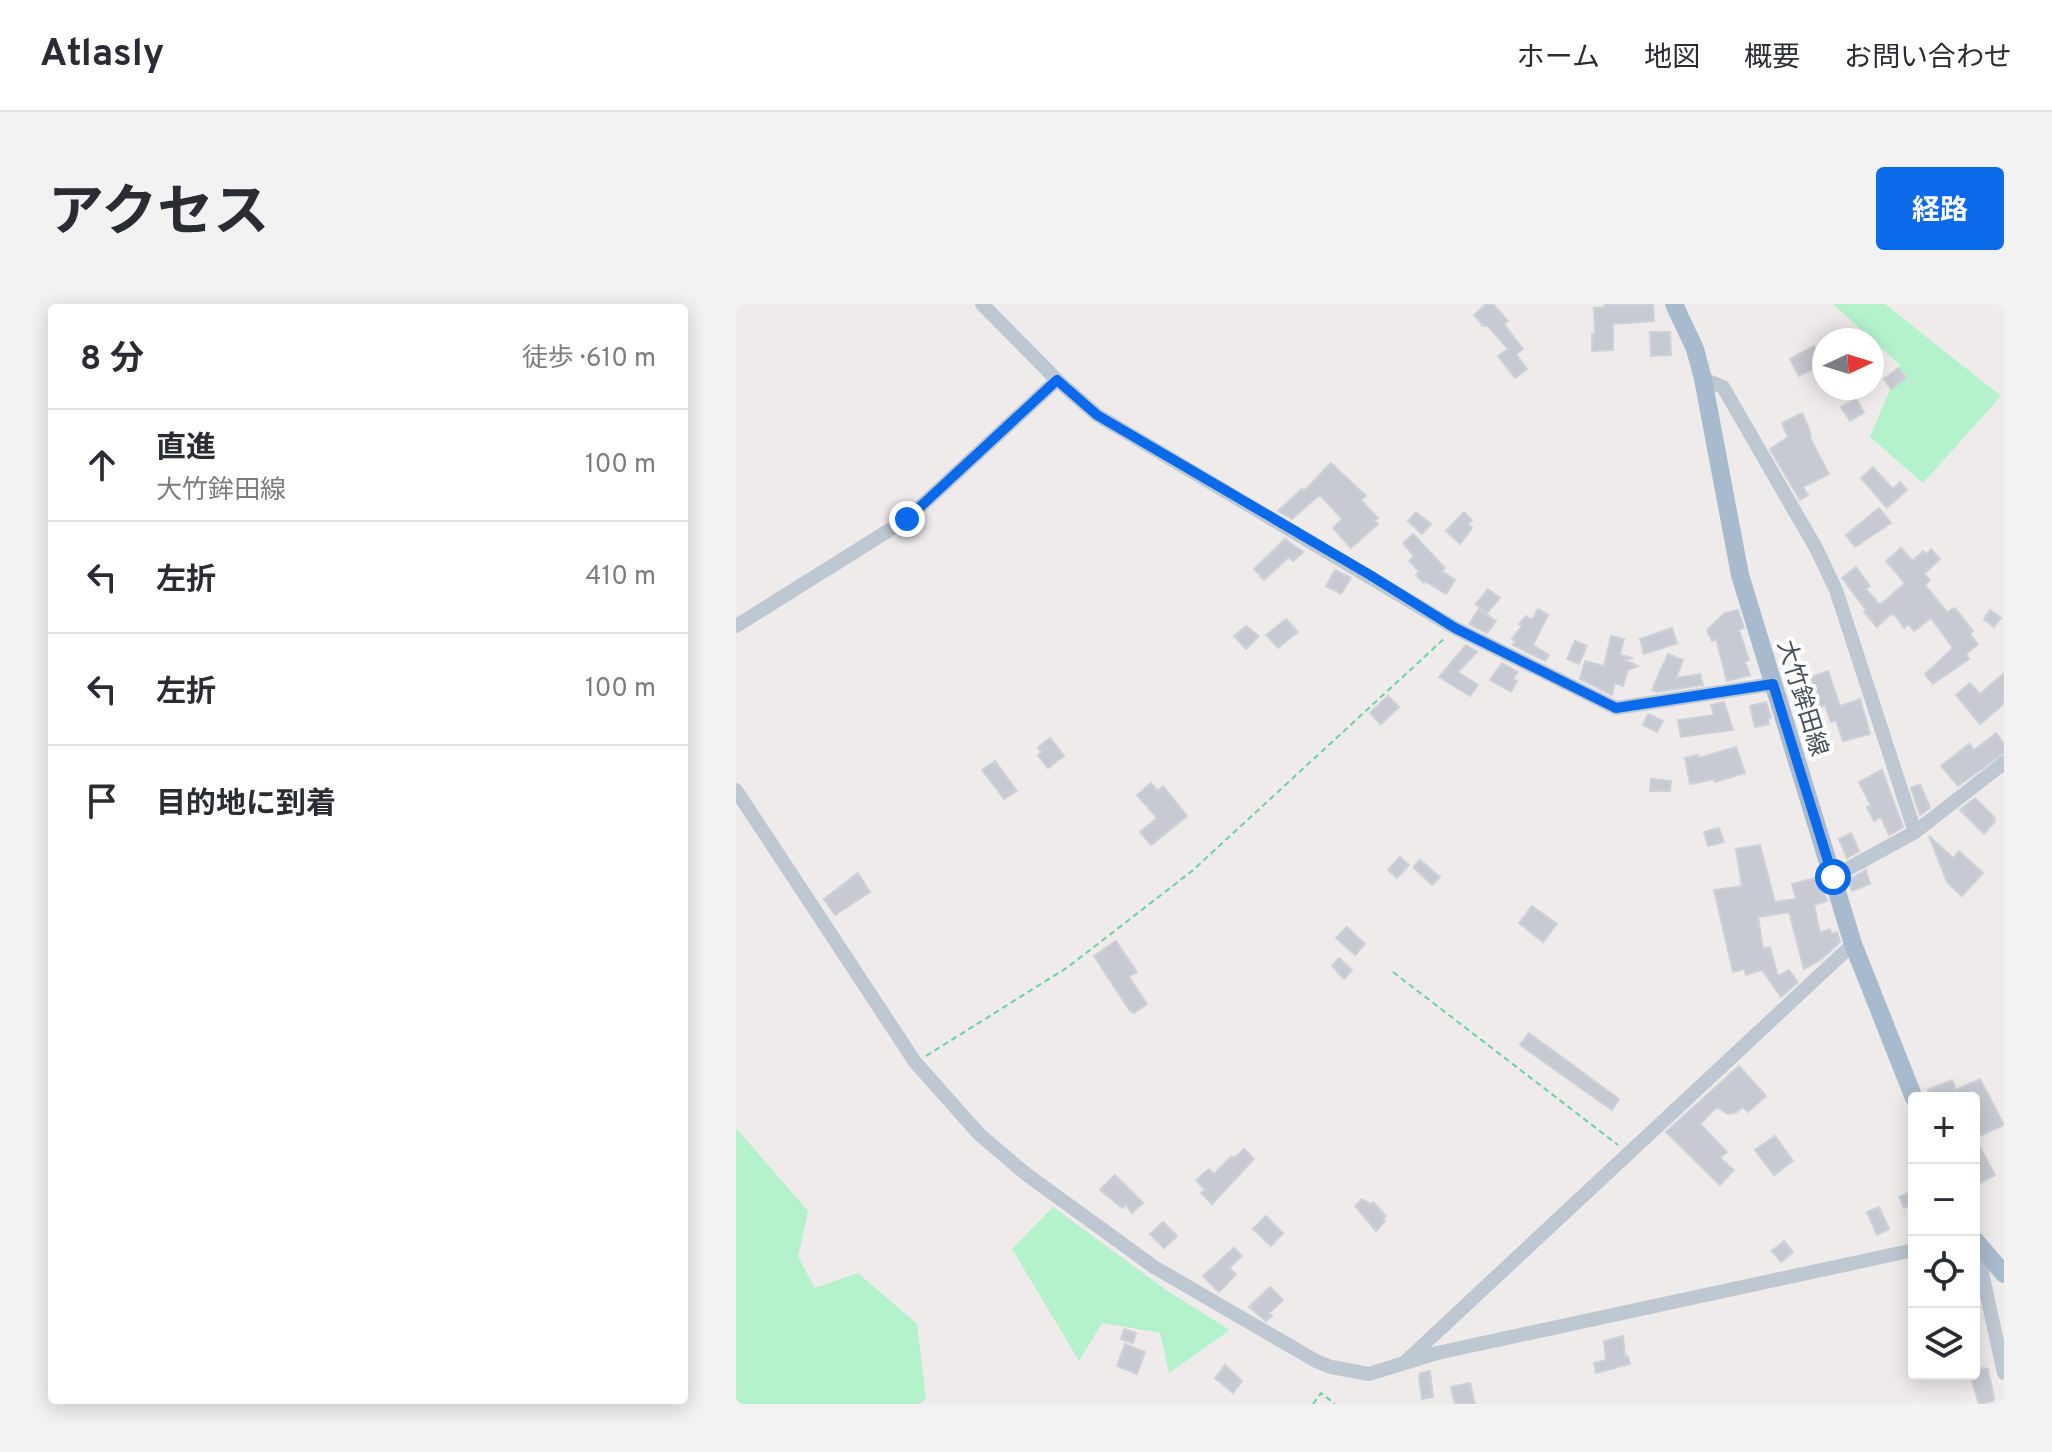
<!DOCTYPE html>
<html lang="ja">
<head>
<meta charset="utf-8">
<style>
	:root { --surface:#fff; --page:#f2f2f3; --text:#2b2b33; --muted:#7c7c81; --line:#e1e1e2; --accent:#0b6ae9 }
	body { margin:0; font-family:Overpass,"Noto Sans JP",sans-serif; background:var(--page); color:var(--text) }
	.controls { position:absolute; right:24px; bottom:24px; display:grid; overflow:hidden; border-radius:8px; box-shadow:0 4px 20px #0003 }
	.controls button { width:72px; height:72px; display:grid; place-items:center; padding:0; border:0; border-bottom:2px solid var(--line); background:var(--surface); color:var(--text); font:40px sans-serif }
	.compass { position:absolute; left:1076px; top:24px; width:72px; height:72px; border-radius:50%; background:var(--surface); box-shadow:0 4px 20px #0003; rotate:86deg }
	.stop { position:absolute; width:24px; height:24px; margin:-18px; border:6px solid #0b6ae9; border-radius:50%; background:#fff }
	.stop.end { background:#0b6ae9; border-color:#fff; box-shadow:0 2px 8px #0008 }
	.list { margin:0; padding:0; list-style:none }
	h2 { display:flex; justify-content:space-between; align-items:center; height:104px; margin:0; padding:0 32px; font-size:34px }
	h2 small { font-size:26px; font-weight:400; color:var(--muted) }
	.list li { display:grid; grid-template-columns:52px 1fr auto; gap:24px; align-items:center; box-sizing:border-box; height:112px; padding:0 32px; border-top:2px solid var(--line) }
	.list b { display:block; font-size:30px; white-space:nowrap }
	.list p { margin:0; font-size:26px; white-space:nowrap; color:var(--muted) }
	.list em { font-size:26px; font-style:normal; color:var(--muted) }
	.icon { flex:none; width:44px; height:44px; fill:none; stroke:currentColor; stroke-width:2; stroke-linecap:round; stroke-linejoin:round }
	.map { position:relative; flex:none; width:1268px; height:1100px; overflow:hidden; border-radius:8px }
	header { display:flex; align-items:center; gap:48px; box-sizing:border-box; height:112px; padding:0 40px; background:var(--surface); border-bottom:2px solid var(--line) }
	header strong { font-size:38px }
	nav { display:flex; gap:44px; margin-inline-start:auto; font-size:28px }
	.intro { display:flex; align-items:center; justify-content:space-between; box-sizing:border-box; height:192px; padding:0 48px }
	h1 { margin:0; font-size:56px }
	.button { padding:20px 36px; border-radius:8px; background:var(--accent); color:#fff; font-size:28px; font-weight:700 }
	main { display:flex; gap:48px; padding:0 48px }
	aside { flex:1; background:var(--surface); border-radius:8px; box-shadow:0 4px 20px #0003 }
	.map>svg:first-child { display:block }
	.green { fill:#b4f2cc }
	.building { fill:#c7cad2; stroke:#cfd1d8; stroke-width:2 }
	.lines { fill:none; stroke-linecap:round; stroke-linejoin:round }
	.path { stroke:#6ad2a0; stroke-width:2; stroke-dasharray:6 4; stroke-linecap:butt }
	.minor { stroke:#bdc8d3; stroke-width:14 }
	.major { stroke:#a8bbce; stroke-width:18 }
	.route { stroke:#0b6ae9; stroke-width:10 }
	.labels { text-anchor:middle; stroke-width:8; stroke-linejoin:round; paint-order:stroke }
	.street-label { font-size:24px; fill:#434f5a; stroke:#fff }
</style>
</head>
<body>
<header>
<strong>Atlasly</strong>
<nav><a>ホーム</a><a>地図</a><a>概要</a><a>お問い合わせ</a></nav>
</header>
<div class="intro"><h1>アクセス</h1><a class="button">経路</a></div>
<main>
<aside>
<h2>8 分<small>徒歩 · 610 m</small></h2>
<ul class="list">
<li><svg class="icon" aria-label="ahead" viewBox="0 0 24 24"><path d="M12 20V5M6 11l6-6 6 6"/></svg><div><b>直進</b><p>大竹鉾田線</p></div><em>100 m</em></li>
<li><svg class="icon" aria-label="left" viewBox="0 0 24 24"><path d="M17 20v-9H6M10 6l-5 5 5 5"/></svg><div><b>左折</b></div><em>410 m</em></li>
<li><svg class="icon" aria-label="left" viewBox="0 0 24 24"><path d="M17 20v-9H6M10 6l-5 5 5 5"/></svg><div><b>左折</b></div><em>100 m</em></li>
<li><svg class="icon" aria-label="arrive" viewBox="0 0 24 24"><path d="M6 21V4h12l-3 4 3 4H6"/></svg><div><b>目的地に到着</b></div></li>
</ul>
</aside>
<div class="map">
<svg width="1268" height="1100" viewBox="0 0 1268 1100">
	<rect width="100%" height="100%" fill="#efebeb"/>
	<!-- green -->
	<g class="green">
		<polygon points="1097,0 1149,0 1265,92 1187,179 1134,133 1164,61"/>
		<polygon points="0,824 72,907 62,953 79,984 122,969 181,1020 190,1094 184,1100 0,1100"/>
		<polygon points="317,903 430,986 494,1026 433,1069 424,1029 366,1019 343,1057 276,945"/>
	</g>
	<!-- building -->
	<g class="building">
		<polygon points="750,0 757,0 772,17 768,20 787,45 780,50 791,65 779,74 762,52 772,45 752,22 747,22 738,11"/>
		<polygon points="868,0 917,0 918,17 877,20 877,46 856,47 856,30 859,30 858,4 869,3"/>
		<polygon points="914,28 934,28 935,51 915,52"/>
		<polygon points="1078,42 1087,59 1063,72 1054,55"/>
		<polygon points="1162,64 1170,74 1155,85 1148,75"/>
		<polygon points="1120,95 1128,109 1114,117 1105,103"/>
		<polygon points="1066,109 1074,127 1075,136 1093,170 1067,183 1072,191 1064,196 1034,145 1052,133 1046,119"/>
		<polygon points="595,159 630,192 625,196 642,214 638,217 642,220 615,244 597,224 606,215 586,193 582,192 556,215 542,207 566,185 568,187"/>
		<polygon points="1137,163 1157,185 1164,178 1171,186 1151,204 1125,174"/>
		<polygon points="1143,204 1155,219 1119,243 1110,231"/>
		<polygon points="680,208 695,220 686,230 672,217"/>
		<polygon points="728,208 736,216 732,220 736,224 724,240 710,227"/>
		<polygon points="677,230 709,264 706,267 719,276 710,290 689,277 688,279 680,271 683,267 673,257 678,252 667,239"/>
		<polygon points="549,235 567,248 557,257 553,253 528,276 518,265"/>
		<polygon points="1165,244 1177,257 1187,247 1191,250 1195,245 1204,255 1188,270 1194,276 1189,281 1211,308 1219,304 1237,327 1234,330 1242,340 1230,350 1233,355 1197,380 1189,370 1217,344 1195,314 1178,327 1173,320 1168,324 1159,311 1155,310 1141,323 1128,308 1130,306 1106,274 1120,263 1134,282 1130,285 1144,301 1169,279 1150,257"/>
		<polygon points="599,266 615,274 605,290 590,282"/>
		<polygon points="752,285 764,294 751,309 740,300"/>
		<polygon points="743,305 760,317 751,329 733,320"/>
		<polygon points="802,305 812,311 797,341 813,351 809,357 777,341 779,338 776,335 786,322 783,320 790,312 796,316"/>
		<polygon points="1002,306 1008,324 1003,326 1013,356 1009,358 1014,371 991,377 980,335 976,337 971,326 989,309"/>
		<polygon points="1254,306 1265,314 1258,323 1248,315"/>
		<polygon points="550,315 562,328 542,344 530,331"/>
		<polygon points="510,322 523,332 510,345 498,332"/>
		<polygon points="936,324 941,339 908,350 904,335"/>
		<polygon points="875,332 888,335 884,351 897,354 889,356 902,362 892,366 887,382 879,379 876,391 844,375 849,357 868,362"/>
		<polygon points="839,337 851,342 843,360 831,355"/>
		<polygon points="730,341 741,348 722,368 742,381 734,392 703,373"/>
		<polygon points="932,350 947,356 940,374 964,370 967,381 921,388 916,386"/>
		<polygon points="766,359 782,368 777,374 781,377 775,388 754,376"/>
		<polygon points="1092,367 1104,402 1124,395 1134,430 1107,437 1100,416 1095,418 1089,401 1085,403 1075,373"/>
		<polygon points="1268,369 1268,400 1244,420 1220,391 1234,379 1244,390"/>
		<polygon points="652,392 663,403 645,420 634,409"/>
		<polygon points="988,398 997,426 945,433 942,416 978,411 975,401"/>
		<polygon points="1030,398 1035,414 1032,414 1033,420 1019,423 1014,402"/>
		<polygon points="912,410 927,417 921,428 907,421"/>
		<polygon points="1260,429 1268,440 1268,449 1222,482 1205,462 1233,440 1238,446"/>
		<polygon points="314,434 328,452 312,464 302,451 305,448 302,443"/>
		<polygon points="1000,443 1009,469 979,478 979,475 954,480 949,454 962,451 963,454"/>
		<polygon points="259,457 281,487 268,495 246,466"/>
		<polygon points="1146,466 1167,523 1153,531 1145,513 1138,517 1131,503 1135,502 1123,478"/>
		<polygon points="915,475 935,477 934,487 914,487"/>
		<polygon points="415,479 422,487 427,482 451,512 415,541 404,528 421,514 401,491"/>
		<polygon points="1184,480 1194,504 1184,511 1175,484"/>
		<polygon points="1239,494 1259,514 1257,516 1259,517 1248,530 1224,506"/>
		<polygon points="983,524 988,538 972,542 968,528"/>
		<polygon points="1115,529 1123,547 1111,554 1103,535"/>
		<polygon points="1193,532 1217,554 1223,547 1247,569 1226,592 1211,578"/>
		<polygon points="1024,541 1039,598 1060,595 1056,580 1084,573 1091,597 1078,601 1084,629 1094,625 1096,630 1101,628 1104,638 1087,654 1068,665 1053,608 1022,613 1027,645 1034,643 1042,672 1053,666 1062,678 1045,693 1026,666 1010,671 1008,665 997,668 978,586 1006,582 1000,545"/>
		<polygon points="664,553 673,561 661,574 652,566"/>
		<polygon points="684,556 704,573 696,581 677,563"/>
		<polygon points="1130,566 1134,580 1116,587 1112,576"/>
		<polygon points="122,569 134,588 99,611 88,595"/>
		<polygon points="796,602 821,620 807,638 783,619"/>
		<polygon points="611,623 629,640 619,651 600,634"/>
		<polygon points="380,637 401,668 393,673 411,700 398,709 394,707 358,652"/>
		<polygon points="603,654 616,666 608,675 596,662"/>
		<polygon points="793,729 883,795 876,806 784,741"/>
		<polygon points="1003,762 1030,792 1012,808 1007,803 1001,808 992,810 981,803 964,820 991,848 984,854 998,866 984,881 930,828"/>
		<polygon points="1244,775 1268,821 1239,834 1259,871 1238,882 1238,815 1245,812 1238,794 1196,794 1192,786 1216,776 1220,786"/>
		<polygon points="1039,832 1057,857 1038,871 1019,846"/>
		<polygon points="508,845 518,855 476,900 465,889 469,886 460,876 473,865 478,870 496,852 498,854"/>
		<polygon points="379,871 407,899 396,909 390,901 386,904 364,886"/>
		<polygon points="1178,886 1178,899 1168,904 1163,893"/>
		<polygon points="626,895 635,900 637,898 650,912 647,915 649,917 640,927 619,902"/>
		<polygon points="1143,903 1153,925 1141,931 1131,908"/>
		<polygon points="530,912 547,929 535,942 517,925"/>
		<polygon points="427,918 441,932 428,944 414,930"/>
		<polygon points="1048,937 1057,948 1045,958 1036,947"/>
		<polygon points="498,944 506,952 493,964 500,970 483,988 467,972"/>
		<polygon points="534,983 547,996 533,1009 536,1012 530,1017 513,1003"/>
		<polygon points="388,1025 400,1029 397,1039 385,1035"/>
		<polygon points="887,1032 889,1052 892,1052 894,1060 860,1069 858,1059 870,1056 868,1037"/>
		<polygon points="389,1040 409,1048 401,1070 381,1062"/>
		<polygon points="489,1061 506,1077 497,1089 479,1074"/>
		<polygon points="1247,1064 1252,1065 1258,1094 1257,1097 1243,1100 1234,1070"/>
		<polygon points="694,1067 697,1093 686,1095 683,1073 684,1069"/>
		<polygon points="734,1079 739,1100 719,1100 715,1083"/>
	</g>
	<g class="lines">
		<!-- path -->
		<g class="path">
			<polyline points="657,668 882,841"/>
			<polyline points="190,752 332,663 456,567 710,333"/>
			<polyline points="577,1100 585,1089 599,1100"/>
		</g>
		<!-- minor -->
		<g class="minor">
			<polyline points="246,0 321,76 361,111 719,324 880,404 1037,380"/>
			<polyline points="967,75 987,83 1080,244 1100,286 1179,528"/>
			<polyline points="0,322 171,215 321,76"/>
			<polyline points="0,486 179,758 243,830 290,870 418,963 580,1057 595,1063 633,1070 701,1049 1178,946"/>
			<polyline points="1097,573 1179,528 1268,459"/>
			<polyline points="1239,937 1268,1069"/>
			<polyline points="670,1057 1117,640"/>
		</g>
		<!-- major -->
		<g class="major">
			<polyline points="938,0 959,45 967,75 1004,271 1117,640 1178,794"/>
			<polyline points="1238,935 1268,970"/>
		</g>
	</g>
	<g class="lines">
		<!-- route -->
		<polyline class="route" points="171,215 321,76 361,111 634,271 719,324 880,404 1037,380 1097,573"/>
	</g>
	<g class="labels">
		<!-- street labels -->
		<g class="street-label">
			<text transform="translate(1067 394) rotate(73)" y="8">大竹鉾田線</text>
		</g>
	</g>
</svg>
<div class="controls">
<button>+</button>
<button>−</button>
<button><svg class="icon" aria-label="locate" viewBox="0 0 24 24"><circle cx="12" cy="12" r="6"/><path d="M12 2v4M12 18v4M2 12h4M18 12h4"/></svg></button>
<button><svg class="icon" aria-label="layers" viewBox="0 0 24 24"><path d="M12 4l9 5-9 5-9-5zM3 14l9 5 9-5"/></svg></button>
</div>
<svg class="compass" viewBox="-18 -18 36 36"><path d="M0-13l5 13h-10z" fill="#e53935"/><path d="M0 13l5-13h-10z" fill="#7c7c81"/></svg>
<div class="stop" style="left:1097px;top:573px"></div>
<div class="stop end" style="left:171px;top:215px"></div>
</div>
</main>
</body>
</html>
